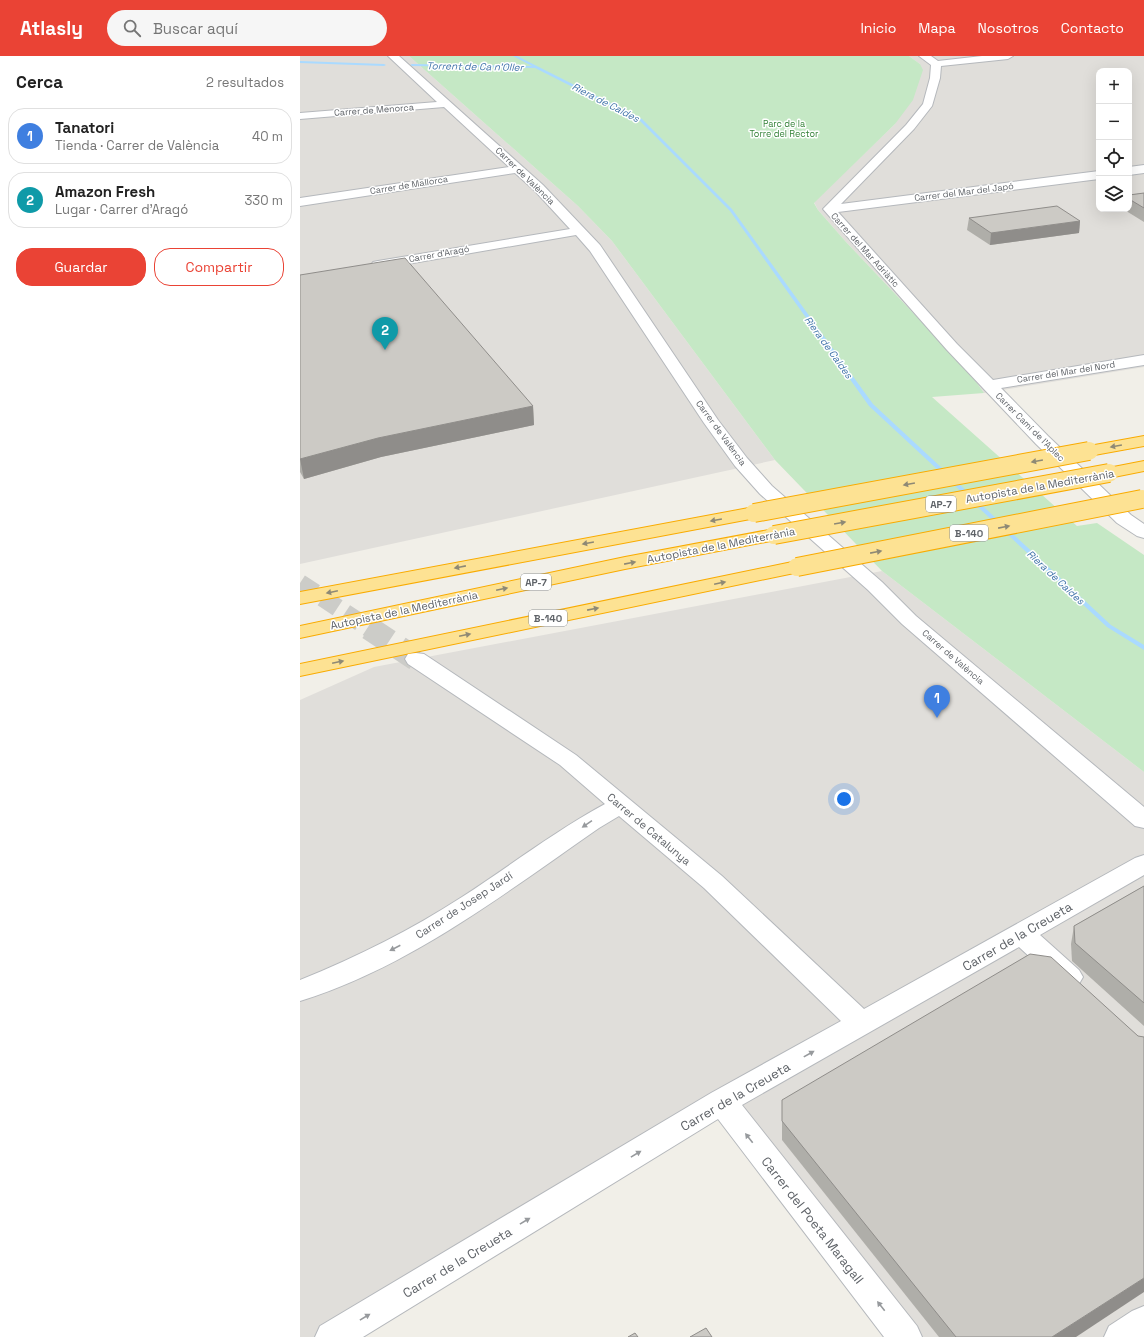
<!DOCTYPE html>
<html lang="es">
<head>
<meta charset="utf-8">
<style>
	:root { --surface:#fff; --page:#f6f6f6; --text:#222; --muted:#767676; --line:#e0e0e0; --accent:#ea4335 }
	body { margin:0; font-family:"Space Grotesk",sans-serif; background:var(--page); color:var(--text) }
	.controls { position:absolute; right:12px; top:12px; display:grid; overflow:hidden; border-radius:8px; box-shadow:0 4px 16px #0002 }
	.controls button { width:36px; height:36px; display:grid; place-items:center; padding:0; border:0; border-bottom:1px solid var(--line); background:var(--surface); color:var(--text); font:20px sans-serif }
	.you { position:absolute; left:544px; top:743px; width:14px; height:14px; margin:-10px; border:3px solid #fff; border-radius:50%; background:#1a73e8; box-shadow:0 0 0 6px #1a73e833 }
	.badge { display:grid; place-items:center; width:26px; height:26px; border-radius:50%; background:var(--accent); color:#fff; font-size:13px; font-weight:700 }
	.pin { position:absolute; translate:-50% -33px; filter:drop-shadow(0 1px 2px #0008) }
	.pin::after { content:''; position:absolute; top:21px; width:14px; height:12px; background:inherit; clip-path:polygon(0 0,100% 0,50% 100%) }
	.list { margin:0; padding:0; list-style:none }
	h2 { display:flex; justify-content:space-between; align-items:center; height:52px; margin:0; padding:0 16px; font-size:17px }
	h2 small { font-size:13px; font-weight:400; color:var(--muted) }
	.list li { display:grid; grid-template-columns:26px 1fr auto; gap:12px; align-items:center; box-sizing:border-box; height:56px; margin:0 8px 8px; padding:0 8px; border:1px solid var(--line); border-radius:16px }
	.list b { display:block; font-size:15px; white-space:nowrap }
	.list p { margin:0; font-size:13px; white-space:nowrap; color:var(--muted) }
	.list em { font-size:13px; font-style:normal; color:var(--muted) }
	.actions { display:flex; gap:8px; padding:12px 16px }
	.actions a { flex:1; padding:9px 0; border:1px solid var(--accent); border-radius:16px; text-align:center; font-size:14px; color:var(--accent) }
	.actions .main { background:var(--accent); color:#fff }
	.icon { flex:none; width:22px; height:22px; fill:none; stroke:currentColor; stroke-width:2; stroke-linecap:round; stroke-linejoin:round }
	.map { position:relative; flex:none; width:844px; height:1281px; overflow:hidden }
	header { display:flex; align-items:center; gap:24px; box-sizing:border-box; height:56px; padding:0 20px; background:var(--accent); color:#fff }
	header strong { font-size:19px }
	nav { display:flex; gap:22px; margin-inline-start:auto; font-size:14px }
	.search { width:280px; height:36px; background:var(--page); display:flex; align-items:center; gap:10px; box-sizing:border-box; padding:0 14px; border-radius:22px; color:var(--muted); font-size:15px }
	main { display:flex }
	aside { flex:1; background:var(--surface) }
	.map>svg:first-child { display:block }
	.industrial { fill:#e0deda; fill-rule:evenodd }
	.green { fill:#c5e8c5 }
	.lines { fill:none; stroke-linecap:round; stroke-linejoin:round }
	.stream { fill:#aadaff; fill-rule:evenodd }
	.street-tunnel-far1 { stroke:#ccccc8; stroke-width:18; stroke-dasharray:18 9; stroke-linecap:butt }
	.street-tunnel { stroke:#ccccc8; stroke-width:24; stroke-dasharray:24 12; stroke-linecap:butt }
	.street-casing { stroke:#b5b8bc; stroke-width:2 }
	.highway-casing { stroke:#f9ab00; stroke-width:2 }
	.street { fill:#fff; fill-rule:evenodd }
	.highway { fill:#fde293; fill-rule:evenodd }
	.highway-bridge-casing { stroke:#f9ab00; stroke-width:20; stroke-linecap:butt }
	.highway-bridge { stroke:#fde293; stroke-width:18 }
	.wall { fill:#afaea9 }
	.shaded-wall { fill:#8f8d8a }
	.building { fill:#cccac5; stroke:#8f8d8a }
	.oneway { fill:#8e8975 }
	.oneway2 { fill:#979a9d }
	.labels { text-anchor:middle; stroke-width:3; stroke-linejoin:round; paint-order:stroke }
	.far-street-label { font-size:9px; fill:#5f6368; stroke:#fff }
	.far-park-label { font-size:9px; fill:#348238; stroke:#fff }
	.far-water-label { font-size:10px; font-style:italic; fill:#4174aa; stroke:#fff }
	.shield { fill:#fff; stroke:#8f9295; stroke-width:1 }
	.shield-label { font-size:10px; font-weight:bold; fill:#5f6368 }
	.street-label { font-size:11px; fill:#5f6368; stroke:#fff }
	.near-street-label { font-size:13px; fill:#5f6368; stroke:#fff }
</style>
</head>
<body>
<header>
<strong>Atlasly</strong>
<div class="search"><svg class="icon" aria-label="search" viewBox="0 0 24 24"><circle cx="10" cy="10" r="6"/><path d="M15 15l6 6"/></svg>Buscar aquí</div>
<nav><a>Inicio</a><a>Mapa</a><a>Nosotros</a><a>Contacto</a></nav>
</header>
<main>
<aside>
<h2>Cerca<small>2 resultados</small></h2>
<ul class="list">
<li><span class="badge" style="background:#3f7fe0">1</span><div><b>Tanatori</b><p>Tienda · Carrer de València</p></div><em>40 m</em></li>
<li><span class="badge" style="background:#0f9aa8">2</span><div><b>Amazon Fresh</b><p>Lugar · Carrer d'Aragó</p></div><em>330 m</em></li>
</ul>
<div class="actions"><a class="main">Guardar</a><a>Compartir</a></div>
</aside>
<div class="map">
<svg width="844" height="1281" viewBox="0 0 844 1281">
	<rect width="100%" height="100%" fill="#f1efe8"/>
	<!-- industrial -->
	<g class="industrial">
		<polygon points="0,0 109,0 278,150 312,185 475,404 0,508"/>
		<path d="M609 0H844V311L684 337 670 317 546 186 518 154 514 146 595 68 620 8ZM799 15H829V153H799Z"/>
		<polygon points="582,515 844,716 844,1281 605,1281 422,1046 32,1281 0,1281 0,644 74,611"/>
	</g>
	<!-- green -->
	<polygon class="green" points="109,0 609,0 620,8 623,14 613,44 595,68 514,147 518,154 546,186 670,317 684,337 632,341 777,470 797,467 844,499 844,716 582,515 475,404 312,185 278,150"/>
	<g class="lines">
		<!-- stream -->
		<g class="stream">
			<polygon points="213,0 217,0 342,63 432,153 573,348 811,569 844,589 844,594 807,571 569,350 430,155 340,65 235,12 112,10 110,9 112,8 232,10"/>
			<polygon points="0,5 84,8 86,9 84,10 0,7"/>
		</g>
		<!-- street-tunnel-far1 -->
		<polyline class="street-tunnel-far1" points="0,527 70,573"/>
		<!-- street-tunnel -->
		<polyline class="street-tunnel" points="69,572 116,603"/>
		<defs>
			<g id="street">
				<polygon points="88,0 99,0 243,129 300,189 418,364 447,402 472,430 582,526 616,560 844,751 844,772 835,770 602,568 568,534 460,438 435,410 404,367 290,195 276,179 78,213 73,212 71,209 73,206 78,205 270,173 235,135 215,117 0,150 0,142 209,111 144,51 0,63 0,57 137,46"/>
				<polygon points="619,0 631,0 638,5 682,0 713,0 708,3 641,10 640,22 632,50 614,73 541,148 799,115 799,123 538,156 657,288 693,324 844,299 844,309 701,332 748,380 831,459 844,468 844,482 837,480 817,467 736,388 647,294 523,153 606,69 623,48 630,22 631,9"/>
				<polygon points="844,109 844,117 829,119 829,111"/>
				<path d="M116 597 124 598 276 699 422 820 564 953 835 802 844 799V819L740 879 779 914 783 921 779 928 769 931 759 928 719 891 442 1049 617 1270 622 1281H584L418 1063 63 1281H15L20 1270 411 1037 541 965 404 832 319 760 299 772C205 837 110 911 0 945V924C57 901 111 874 162 841 210 810 255 775 305 748L260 709 108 608 105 603 108 598Z"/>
				<polygon points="844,1250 844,1281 804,1281 809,1270 832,1255"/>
			</g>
			<g id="highway">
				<polygon points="844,380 844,390 789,400 783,399 780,395 783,391 789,390"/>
				<polygon points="844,405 844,415 809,422 803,421 800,417 803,413"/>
				<polygon points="454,451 461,453 463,457 461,461 0,548 0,536"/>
				<polygon points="474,473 481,475 483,479 481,483 325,513 0,582 0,570 325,501"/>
				<polygon points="497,505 504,507 507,511 504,515 0,620 0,608"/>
			</g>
		</defs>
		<!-- street casing -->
		<use href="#street" class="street-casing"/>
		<!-- highway casing -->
		<use href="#highway" class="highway-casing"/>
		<!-- street -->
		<use href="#street" class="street"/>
		<!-- highway -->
		<use href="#highway" class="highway"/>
		<defs>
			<g id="highway-bridge">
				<polyline points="454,457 789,395"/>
				<polyline points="474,479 809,417"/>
				<polyline points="497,511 842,443"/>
			</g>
		</defs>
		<!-- highway-bridge casing -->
		<use href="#highway-bridge" class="highway-bridge-casing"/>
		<!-- highway-bridge -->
		<use href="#highway-bridge" class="highway-bridge"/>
	</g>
	<!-- wall -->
	<g class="wall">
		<polygon points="844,137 844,166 823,153 829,153 829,139"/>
		<polygon points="669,162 780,165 779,177 690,189 667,174"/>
		<polygon points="0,219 233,350 234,369 81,401 4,423 0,416"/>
		<polygon points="844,830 844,970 772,905 771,888 774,870"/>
		<polygon points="482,1044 776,1281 639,1281 482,1084"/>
	</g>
	<!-- shaded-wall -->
	<g class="shaded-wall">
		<polygon points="780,165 779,177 690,189 691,177"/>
		<polygon points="233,350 234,369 81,401 4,423 0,403 78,382"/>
		<polygon points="844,1222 844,1236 776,1281 752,1281"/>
	</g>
	<!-- building -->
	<g class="building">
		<polygon points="844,137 844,152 829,143 829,139"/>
		<polygon points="757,150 780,165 691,177 669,162"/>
		<polygon points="105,202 233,350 78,382 0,403 0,219"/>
		<polygon points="844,830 844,947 775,887 774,870"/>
		<polygon points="730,898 751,901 838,980 844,981 844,1222 752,1281 656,1281 482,1065 482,1044"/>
		<polygon points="406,1272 412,1281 390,1281"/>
		<polygon points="335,1277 338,1281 328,1281"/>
	</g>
	<!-- one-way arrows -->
	<defs><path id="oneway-solid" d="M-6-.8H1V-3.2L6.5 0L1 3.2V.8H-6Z"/></defs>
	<g class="oneway">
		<use href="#oneway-solid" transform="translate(816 390) rotate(170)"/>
		<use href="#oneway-solid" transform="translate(737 405) rotate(170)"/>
		<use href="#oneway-solid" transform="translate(609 428) rotate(170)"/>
		<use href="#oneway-solid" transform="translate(416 464) rotate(170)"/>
		<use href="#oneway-solid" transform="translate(540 467) rotate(-10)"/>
		<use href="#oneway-solid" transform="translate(704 471) rotate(-11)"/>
		<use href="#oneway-solid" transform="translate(288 487) rotate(170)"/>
		<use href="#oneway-solid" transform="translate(576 496) rotate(-11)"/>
		<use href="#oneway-solid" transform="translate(330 507) rotate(-11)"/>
		<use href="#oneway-solid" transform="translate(160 511) rotate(169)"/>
		<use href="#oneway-solid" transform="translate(420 527) rotate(-12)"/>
		<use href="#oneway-solid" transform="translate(202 533) rotate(-12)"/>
		<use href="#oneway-solid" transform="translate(32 536) rotate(168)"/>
		<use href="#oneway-solid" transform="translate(293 553) rotate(-11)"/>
		<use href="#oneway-solid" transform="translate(165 579) rotate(-12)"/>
		<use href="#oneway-solid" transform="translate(38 606) rotate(-12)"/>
	</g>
	<g class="oneway2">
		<use href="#oneway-solid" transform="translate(287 768) rotate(146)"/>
		<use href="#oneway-solid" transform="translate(95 892) rotate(153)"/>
		<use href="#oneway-solid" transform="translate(509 998) rotate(-29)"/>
		<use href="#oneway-solid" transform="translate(449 1082) rotate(-128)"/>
		<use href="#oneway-solid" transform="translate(336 1098) rotate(-31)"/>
		<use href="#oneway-solid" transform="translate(225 1165) rotate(-31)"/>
		<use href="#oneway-solid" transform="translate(581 1250) rotate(-128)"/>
		<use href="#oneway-solid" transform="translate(65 1261) rotate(-31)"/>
	</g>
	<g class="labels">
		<!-- far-street labels -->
		<g class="far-street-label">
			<text transform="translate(74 54) rotate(-4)" y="3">Carrer de Menorca</text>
			<text transform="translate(225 120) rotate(44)" y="3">Carrer de València</text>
			<text transform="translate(109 129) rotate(-9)" y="3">Carrer de Mallorca</text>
			<text transform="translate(664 136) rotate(-7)" y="3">Carrer del Mar del Japó</text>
			<text transform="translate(565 194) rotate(48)" y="3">Carrer del Mar Adriàtic</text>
			<text transform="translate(139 198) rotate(-10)" y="3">Carrer d'Aragó</text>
			<text transform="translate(766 316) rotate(-9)" y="3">Carrer del Mar del Nord</text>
			<text transform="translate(730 371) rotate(45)" y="3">Carrer Camí de l'Aplec</text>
			<text transform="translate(421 377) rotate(54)" y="3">Carrer de València</text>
			<text transform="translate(653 601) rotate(41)" y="3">Carrer de València</text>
		</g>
		<!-- far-park labels -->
		<g class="far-park-label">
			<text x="484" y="71">Parc de la<tspan x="484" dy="10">Torre del Rector</tspan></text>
		</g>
		<!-- far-water labels -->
		<g class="far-water-label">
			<text transform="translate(175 10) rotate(1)" y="4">Torrent de Ca n'Oller</text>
			<text transform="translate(306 46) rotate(27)" y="4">Riera de Caldes</text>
			<text transform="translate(529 291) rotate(54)" y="4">Riera de Caldes</text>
			<text transform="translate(756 521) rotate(43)" y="4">Riera de Caldes</text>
		</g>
		<!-- shield labels -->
		<g class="shield">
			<rect x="626" y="440" width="30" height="16" rx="3"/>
			<rect x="650" y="469" width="38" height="16" rx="3"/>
			<rect x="221" y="518" width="30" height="16" rx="3"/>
			<rect x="229" y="554" width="38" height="16" rx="3"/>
		</g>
		<g class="shield-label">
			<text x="641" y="452">AP-7</text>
			<text x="669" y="481">B-140</text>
			<text x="236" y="530">AP-7</text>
			<text x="248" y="566">B-140</text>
		</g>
		<!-- street labels -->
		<g class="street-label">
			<text transform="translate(740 430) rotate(-10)" y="4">Autopista de la Mediterrània</text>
			<text transform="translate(421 489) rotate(-11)" y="4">Autopista de la Mediterrània</text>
			<text transform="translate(104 554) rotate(-12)" y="4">Autopista de la Mediterrània</text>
			<text transform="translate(349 773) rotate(40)" y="4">Carrer de Catalunya</text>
			<text transform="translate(164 849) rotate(-33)" y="4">Carrer de Josep Jardí</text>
		</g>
		<!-- near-street labels -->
		<g class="near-street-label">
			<text transform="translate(717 880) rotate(-30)" y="5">Carrer de la Creueta</text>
			<text transform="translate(435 1040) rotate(-30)" y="5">Carrer de la Creueta</text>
			<text transform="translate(513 1164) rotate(52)" y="5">Carrer del Poeta Maragall</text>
			<text transform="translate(157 1206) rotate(-31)" y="5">Carrer de la Creueta</text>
		</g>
	</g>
</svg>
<div class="controls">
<button>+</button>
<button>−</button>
<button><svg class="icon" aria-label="locate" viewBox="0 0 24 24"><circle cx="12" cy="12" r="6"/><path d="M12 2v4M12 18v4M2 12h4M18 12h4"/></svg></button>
<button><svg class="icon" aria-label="layers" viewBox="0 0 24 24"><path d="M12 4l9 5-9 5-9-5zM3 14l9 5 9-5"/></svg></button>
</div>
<div class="you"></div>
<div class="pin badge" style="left:637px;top:662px;background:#3f7fe0">1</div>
<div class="pin badge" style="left:85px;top:294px;background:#0f9aa8">2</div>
</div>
</main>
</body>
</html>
